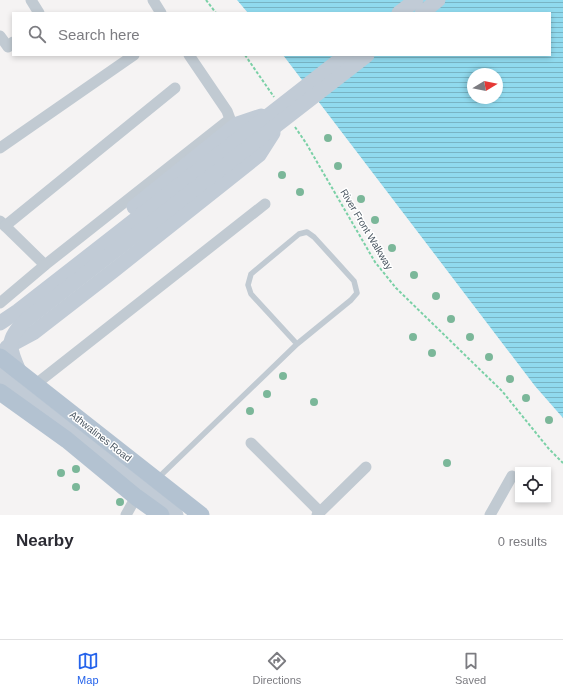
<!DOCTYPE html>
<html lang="en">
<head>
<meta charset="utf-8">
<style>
	:root { --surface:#fff; --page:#f2f2f3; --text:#2b2b33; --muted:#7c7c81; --line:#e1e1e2; --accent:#2563eb }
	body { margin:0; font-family:Helvetica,sans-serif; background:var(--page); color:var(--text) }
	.controls { position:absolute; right:12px; bottom:12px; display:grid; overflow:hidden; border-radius:0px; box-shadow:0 2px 6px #0003 }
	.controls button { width:36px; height:36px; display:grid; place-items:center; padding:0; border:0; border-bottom:1px solid var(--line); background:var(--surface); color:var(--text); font:20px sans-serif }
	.compass { position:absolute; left:467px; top:68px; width:36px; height:36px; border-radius:50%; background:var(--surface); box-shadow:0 2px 6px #0003; rotate:80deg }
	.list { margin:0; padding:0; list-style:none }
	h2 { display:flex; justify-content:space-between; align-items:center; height:52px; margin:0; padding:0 16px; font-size:17px }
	h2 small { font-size:13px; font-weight:400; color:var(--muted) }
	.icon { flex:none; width:22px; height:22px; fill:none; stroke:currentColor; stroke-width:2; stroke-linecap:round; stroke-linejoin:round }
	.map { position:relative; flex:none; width:563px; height:515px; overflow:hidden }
	.search { position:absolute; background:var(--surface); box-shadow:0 2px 6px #0003; left:12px; right:12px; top:12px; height:44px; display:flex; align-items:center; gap:10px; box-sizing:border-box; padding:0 14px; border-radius:0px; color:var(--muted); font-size:15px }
	.sheet { height:124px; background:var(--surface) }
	nav { display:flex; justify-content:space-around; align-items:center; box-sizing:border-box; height:56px; border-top:1px solid var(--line); background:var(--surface); font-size:11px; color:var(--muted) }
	nav a { display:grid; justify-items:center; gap:2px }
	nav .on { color:var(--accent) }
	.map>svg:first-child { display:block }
	.water { fill:url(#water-rules); fill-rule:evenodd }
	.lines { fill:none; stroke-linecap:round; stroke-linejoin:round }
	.path { stroke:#7ad0a6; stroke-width:2; stroke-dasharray:3 2; stroke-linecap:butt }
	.lane { stroke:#c1cad2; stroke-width:5.5 }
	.street { stroke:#c1cad2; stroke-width:11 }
	.secondary { stroke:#c1cbd6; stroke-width:15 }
	.primary { stroke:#b3c2d1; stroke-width:17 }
	.tree { fill:#7bb799 }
	.labels { text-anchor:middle; stroke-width:3; stroke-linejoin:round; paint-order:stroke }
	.street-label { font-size:10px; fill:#4a5661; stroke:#fff }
</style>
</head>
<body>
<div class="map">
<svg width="563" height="515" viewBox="0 0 563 515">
	<defs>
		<pattern id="water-rules" width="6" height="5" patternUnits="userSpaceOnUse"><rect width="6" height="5" fill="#90daee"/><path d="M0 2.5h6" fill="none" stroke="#78b4c4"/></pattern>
	</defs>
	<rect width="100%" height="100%" fill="#f5f3f3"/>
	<!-- water -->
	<path class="water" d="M237 0H563V418L535 386 283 55H550V13H248ZM473 74H497V98H473Z"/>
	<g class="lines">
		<!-- path -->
		<g class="path">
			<polyline points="206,0 216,13"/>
			<polyline points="245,55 274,97"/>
			<polyline points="295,127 306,143 375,262 396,288 502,391 549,449 563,463"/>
		</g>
		<!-- lane -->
		<polyline class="lane" points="158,478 297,344 351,300 357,293 354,281 314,237 307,232 299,234 251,274 248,285 251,294 297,344"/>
		<!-- street -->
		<g class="street">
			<polyline points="31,0 39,13"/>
			<polyline points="153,0 161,13"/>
			<polyline points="0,36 8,47 13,42"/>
			<polyline points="0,148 134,55"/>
			<polyline points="0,221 45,265"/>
			<polyline points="5,226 175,88"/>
			<polyline points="0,303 45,265 230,119 227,111 189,55"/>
			<polyline points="36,384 265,204"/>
			<polyline points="251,443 320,512"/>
			<polyline points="126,515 136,497"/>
			<polyline points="317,515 366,467"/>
			<polyline points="490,515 512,476"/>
		</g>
		<!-- secondary -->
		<g class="secondary">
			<polyline points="399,13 416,0"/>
			<polyline points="422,13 438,0"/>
			<polyline points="134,207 237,124 261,116"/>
			<polyline points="0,323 18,311 346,55"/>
			<polyline points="7,347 33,333 113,271 259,155 273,133"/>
			<polyline points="0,371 5,379 13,387 176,515"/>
			<path d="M19 371C8 347 6 339 26 320L367 55"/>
		</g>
		<!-- primary -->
		<g class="primary">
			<polyline points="0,357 201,515"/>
			<polyline points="0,392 67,440 136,497 161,515"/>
		</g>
	</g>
	<!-- trees -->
	<g class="tree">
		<circle cx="328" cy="138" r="4"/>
		<circle cx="338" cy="166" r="4"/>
		<circle cx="282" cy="175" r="4"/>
		<circle cx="300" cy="192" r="4"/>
		<circle cx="361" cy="199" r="4"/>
		<circle cx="375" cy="220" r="4"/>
		<circle cx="392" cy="248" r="4"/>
		<circle cx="414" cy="275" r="4"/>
		<circle cx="436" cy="296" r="4"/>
		<circle cx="451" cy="319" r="4"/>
		<circle cx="413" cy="337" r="4"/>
		<circle cx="470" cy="337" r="4"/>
		<circle cx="432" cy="353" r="4"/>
		<circle cx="489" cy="357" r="4"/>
		<circle cx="283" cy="376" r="4"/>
		<circle cx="510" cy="379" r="4"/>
		<circle cx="267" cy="394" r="4"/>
		<circle cx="526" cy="398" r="4"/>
		<circle cx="314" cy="402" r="4"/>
		<circle cx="250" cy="411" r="4"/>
		<circle cx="549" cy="420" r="4"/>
		<circle cx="447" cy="463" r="4"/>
		<circle cx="76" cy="469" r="4"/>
		<circle cx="61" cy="473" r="4"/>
		<circle cx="76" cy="487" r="4"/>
		<circle cx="120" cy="502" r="4"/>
	</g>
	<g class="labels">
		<!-- street labels -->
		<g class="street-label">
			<text transform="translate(367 229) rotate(59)" y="4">River Front Walkway</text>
			<text transform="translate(101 436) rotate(38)" y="4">Athwalines Road</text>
		</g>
	</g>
</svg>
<div class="controls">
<button><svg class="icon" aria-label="locate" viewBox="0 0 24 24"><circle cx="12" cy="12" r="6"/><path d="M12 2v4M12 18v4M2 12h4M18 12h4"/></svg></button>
</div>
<svg class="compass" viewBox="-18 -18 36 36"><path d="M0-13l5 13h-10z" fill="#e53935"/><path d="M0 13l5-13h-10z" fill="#7c7c81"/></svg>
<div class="search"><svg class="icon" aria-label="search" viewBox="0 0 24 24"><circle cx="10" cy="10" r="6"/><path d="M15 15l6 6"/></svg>Search here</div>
</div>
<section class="sheet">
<h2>Nearby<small>0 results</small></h2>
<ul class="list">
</ul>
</section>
<nav>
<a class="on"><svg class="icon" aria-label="map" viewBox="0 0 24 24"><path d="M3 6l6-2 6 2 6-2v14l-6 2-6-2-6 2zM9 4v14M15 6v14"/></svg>Map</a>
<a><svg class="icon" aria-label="directions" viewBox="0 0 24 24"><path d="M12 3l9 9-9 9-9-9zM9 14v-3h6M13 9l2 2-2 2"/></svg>Directions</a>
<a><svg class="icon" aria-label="saved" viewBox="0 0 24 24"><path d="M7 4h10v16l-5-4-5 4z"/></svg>Saved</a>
</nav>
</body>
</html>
